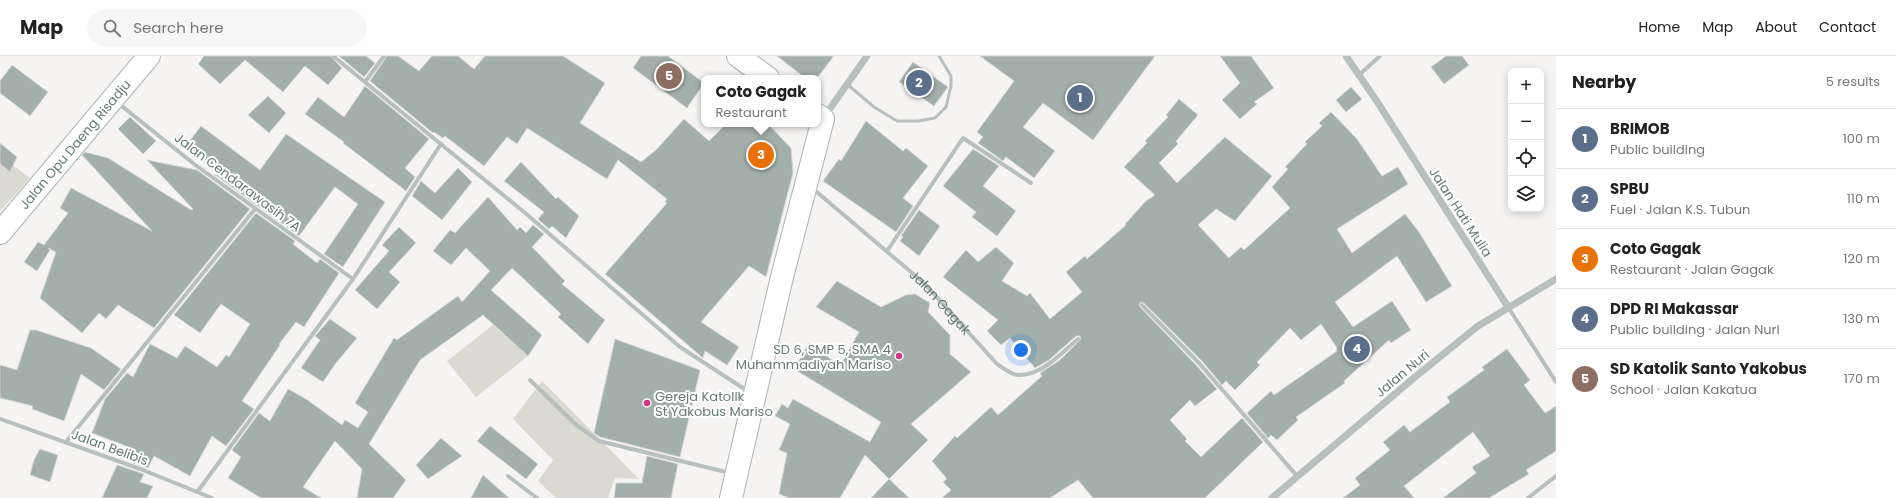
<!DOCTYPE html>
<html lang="en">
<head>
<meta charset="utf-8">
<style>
	:root { --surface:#fff; --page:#f6f6f6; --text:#222; --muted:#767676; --line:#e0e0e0; --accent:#d03885 }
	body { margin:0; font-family:Poppins,sans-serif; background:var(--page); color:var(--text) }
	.controls { position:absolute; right:12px; top:12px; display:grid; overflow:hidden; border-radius:8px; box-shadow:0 2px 10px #0003 }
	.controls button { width:36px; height:36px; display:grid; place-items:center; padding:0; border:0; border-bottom:1px solid var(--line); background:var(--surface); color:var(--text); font:20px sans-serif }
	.you { position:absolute; left:1021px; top:294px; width:14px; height:14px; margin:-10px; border:3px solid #fff; border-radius:50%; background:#1a73e8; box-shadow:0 0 0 6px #1a73e833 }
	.badge { display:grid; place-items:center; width:26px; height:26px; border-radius:50%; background:var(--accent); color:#fff; font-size:13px; font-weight:700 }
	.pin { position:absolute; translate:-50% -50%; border:2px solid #fff; box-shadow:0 1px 4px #0006 }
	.popup { position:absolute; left:701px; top:19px; width:120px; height:52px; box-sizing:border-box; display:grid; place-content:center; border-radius:8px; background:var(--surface); filter:drop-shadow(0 1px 3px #0005); font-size:13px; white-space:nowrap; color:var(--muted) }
	.popup b { font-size:15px; color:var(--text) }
	.popup::after { content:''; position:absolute; left:50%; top:100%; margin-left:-8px; border:8px solid transparent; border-top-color:var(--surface) }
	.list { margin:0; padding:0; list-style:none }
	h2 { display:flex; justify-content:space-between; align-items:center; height:52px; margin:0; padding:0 16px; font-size:17px }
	h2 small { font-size:13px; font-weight:400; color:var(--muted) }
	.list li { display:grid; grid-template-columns:26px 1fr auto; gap:12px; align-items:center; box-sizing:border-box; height:60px; padding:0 16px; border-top:1px solid var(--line) }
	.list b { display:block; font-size:15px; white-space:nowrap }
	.list p { margin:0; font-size:13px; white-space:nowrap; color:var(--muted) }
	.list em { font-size:13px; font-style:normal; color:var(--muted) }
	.icon { flex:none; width:22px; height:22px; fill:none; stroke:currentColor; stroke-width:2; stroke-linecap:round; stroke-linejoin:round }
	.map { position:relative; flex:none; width:1556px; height:442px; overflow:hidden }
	header { display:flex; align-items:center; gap:24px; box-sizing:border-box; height:56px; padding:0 20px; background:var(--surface); border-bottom:1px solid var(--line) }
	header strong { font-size:19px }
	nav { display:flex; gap:22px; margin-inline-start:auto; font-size:14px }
	.search { width:280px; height:36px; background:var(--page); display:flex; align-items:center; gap:10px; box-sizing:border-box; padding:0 14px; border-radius:22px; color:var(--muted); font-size:15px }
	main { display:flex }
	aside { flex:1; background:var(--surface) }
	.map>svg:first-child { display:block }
	.green { fill:#dad9d2 }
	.building { fill:#a3afab; stroke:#d7d6d5 }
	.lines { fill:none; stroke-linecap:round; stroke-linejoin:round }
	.secondary-casing { stroke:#abb5b2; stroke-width:24 }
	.service { stroke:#b8c0be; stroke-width:3 }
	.minor { stroke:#b8c0be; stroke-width:4 }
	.tertiary { stroke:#b8c0be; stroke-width:7 }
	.secondary { stroke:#fff; stroke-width:22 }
	.poi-dot { fill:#d03885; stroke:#fff; stroke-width:1.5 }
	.labels { text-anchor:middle; stroke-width:4; stroke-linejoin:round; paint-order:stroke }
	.street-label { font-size:13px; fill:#647a74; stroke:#fff }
	.poi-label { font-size:13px; fill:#647a74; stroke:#fff; text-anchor:end }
</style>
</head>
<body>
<header>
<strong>Map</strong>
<div class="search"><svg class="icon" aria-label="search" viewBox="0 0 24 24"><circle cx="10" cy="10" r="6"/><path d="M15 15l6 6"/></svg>Search here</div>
<nav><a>Home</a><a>Map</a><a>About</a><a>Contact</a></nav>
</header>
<main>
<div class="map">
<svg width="1556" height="442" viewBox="0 0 1556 442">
	<rect width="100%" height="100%" fill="#f6f3f3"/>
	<!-- green -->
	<g class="green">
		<polygon points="0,100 30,122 0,155"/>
		<polygon points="493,269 528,300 476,341 447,305"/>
		<polygon points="542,325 639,423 615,422 608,442 556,442 538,425 553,404 513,363"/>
	</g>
	<!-- building -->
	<g class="building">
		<polygon points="204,0 330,0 342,12 328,29 305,10 283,36 245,4 220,28 198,8"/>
		<polygon points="339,0 366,0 375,7 364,21"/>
		<polygon points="387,0 398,0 419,15 432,0 458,0 474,13 485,0 563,0 605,27 580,67 641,106 657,93 684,63 709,85 726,68 768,68 791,92 793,117 766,221 749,210 701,266 739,291 727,309 705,295 703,302 605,218 667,147 665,146 667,143 618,104 607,123 527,72 517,88 507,81 484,110 445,80 443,82 434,76 433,77 370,25"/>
		<polygon points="641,0 668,0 704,27 687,52 633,12"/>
		<polygon points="777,0 834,0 817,22 805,22"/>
		<polygon points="980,0 1155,0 1093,84 1043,47 1023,71 1055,95 1034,122 1006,101 1003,105 978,87 983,81 977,76 1014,25"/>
		<polygon points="1220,0 1251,0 1274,32 1254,46 1257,48 1240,63 1222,44 1240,27"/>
		<polygon points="1446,0 1462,0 1469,9 1444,28 1431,11"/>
		<polygon points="913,6 948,31 934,50 899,26"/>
		<polygon points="12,9 48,36 30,60 0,37 0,25"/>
		<polygon points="365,30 429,83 405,112 415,121 406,135 343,87 344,86 305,58 318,41 344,61"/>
		<polygon points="1351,31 1362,43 1346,56 1336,44"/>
		<polygon points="268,40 286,57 269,77 248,59"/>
		<polygon points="1179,43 1198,59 1176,85 1178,88 1159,107 1177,127 1225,81 1272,120 1235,165 1216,153 1198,169 1229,202 1241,191 1244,194 1290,152 1272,131 1288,113 1285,111 1307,88 1305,86 1322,70 1319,67 1331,56 1357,83 1382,120 1398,111 1408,128 1337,173 1352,197 1405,158 1419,176 1452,230 1426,246 1397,200 1335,246 1353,271 1392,245 1411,274 1391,287 1389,284 1344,325 1345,327 1296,361 1298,364 1277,384 1271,379 1268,382 1247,357 1271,335 1274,339 1337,295 1336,293 1337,292 1321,268 1301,284 1290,272 1257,306 1260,309 1235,334 1226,325 1222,329 1202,305 1144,247 1141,246 1139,248 1140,251 1196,309 1217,333 1195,350 1190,344 1170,364 1187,383 1185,385 1201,401 1242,362 1263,386 1205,442 1093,442 1078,424 1050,442 942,442 951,434 943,426 947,423 932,405 955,380 957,382 991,351 998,359 1042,320 1040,317 1060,304 1081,283 1080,280 1076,280 1049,304 1035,312 1010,282 1001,289 987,275 998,264 943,221 966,194 978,206 996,191 1014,207 1002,225 1027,240 1030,237 1050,263 1082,236 1066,216 1085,200 1087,203 1126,169 1125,168 1146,145 1155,139 1124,111 1147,87 1145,85 1168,61 1166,59"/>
		<polygon points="130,61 156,85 143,98 118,73"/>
		<polygon points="866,65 903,95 906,92 928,110 903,142 913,150 896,176 823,125 839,103 841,105"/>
		<polygon points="201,70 260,114 286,78 385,146 343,211 324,198 358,148 335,131 299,180 214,118 228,121 186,90"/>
		<polygon points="0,87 17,101 10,116 0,108"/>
		<polygon points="973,93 999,110 983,130 1016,155 997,180 972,161 976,156 943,130"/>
		<polygon points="85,96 108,102 191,154 193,153 147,104 197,114 250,153 154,272 118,249 106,263 99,257 82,277 40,242 56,196 48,192 50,194 37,215 24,206 38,186 44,189 68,157 60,152 71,132 152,175 82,99"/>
		<polygon points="521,106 556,143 558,141 579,160 566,182 552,170 549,173 538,163 544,156 504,125"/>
		<polygon points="458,112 472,126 442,164 412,140 421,125 435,137"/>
		<polygon points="488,141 517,174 520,171 526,177 533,169 544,178 532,191 565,225 562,228 605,264 588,288 558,261 561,258 512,212 491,234 542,279 528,300 483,259 420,304 369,388 406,424 393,442 357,442 362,413 335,385 303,431 321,442 261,442 228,422 241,401 232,394 259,357 270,365 288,333 306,343 342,369 345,364 358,372 368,356 355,347 394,282 397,284 458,240 462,246 490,215 466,192 451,209 433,195 450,174 455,177"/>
		<polygon points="919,154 940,170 919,200 900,185 903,181 901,180"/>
		<polygon points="256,157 295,185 293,188 317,207 320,203 339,217 304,271 296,266 279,288 280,289 242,345 254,353 226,390 212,380 190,420 154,400 148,412 120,402 126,390 92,377 105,343 127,317 133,321 150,288 177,302 185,290 217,311 226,299 229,301 250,268 221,248 200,277 174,259"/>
		<polygon points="399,171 416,187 389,216 400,226 377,253 355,234 389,195 382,189"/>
		<polygon points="837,225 881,251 906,239 915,238 930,247 928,256 950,279 950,298 971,316 911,368 928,384 889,423 865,399 840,442 789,442 779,438 787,397 779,394 790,368 775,360 782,348 788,352 793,343 870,386 881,366 794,313 809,287 840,310 859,276 816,251"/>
		<polygon points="330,263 357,282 336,307 323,326 301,312 320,284 315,280"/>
		<polygon points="30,274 36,274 91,292 121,313 104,334 81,318 64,365 32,353 33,350 0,342 0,309 17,314"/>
		<polygon points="615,283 700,314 680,401 600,381 594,377"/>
		<polygon points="1507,293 1530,324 1524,329 1545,357 1556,350 1556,395 1526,414 1529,418 1489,442 1443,442 1476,417 1472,411 1490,400 1473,376 1404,430 1414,442 1343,442 1360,429 1355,422 1390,394 1383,386 1404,369 1410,376 1450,346 1447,341 1484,314 1482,311"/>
		<polygon points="490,370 538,408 526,423 477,385"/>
		<polygon points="441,382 462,400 428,423 416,409"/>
		<polygon points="40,393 58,399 50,426 30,419 34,404"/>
		<polygon points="647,400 678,408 671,442 614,442 616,427 642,427"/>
		<polygon points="117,409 144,418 140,426 153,430 147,442 102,442"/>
		<polygon points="483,419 509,442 471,442"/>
		<polygon points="889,423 909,442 871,442"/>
	</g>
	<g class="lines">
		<defs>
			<g id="secondary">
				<polyline points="738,0 768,22"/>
				<path id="s2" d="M0 177 149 0"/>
				<polyline points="731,442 781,225 823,63 818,59"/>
			</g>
		</defs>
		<!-- secondary casing -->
		<use href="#secondary" class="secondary-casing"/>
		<!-- service -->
		<polyline class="service" points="847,28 874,51 897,65 918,65 935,62 946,51 951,30 951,20 939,0"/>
		<!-- minor -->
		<g class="minor">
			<polyline points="333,0 524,156 680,291 749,336"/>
			<polyline points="1359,19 1380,0"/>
			<polyline points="365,26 384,0"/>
			<polyline points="118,47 194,108 353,223"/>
			<path id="s1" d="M812 132 924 227 997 308C1003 312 1011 319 1018 319 1042 320 1061 297 1078 283"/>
			<polyline points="887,195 963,82 1031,127"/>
			<polyline points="1142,249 1199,307 1297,420"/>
			<polyline points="1508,251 1556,326"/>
			<polyline points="530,324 575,368 599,385 730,417"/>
			<polyline points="0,363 143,414 212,442"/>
			<polyline points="66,386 255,153"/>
			<polyline points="508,420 537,442"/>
			<polyline points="198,435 353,223 441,88"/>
			<polyline points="1528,442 1556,420"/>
		</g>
		<!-- tertiary -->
		<g class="tertiary">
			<polyline points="1346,0 1378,47 1508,251"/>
			<polyline points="824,61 867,0"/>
			<polyline points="1272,442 1415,321 1478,270 1556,223"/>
		</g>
		<!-- secondary -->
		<use href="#secondary" class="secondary"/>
	</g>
	<!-- markers -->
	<g class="poi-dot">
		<circle cx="899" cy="300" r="4"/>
		<circle cx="647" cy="347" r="4"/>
	</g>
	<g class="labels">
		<!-- street labels -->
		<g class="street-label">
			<text dy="5" stroke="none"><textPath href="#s2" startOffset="116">Jalan Opu Daeng Risadju</textPath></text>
			<text transform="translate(238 126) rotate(37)" y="5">Jalan Cendarawasih 7A</text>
			<text transform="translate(1461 156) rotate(57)" y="5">Jalan Hati Mulia</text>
			<text dy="5" stroke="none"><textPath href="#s1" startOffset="172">Jalan Gagak</textPath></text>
			<text transform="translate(1402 317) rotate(-40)" y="5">Jalan Nuri</text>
			<text transform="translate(110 391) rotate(20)" y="5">Jalan Belibis</text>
		</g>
		<!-- poi labels -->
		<g class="poi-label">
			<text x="891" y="298">SD 6, SMP 5, SMA 4<tspan x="891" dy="15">Muhammadiyah Mariso</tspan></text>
			<text x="655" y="345" text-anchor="start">Gereja Katolik<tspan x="655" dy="15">St Yakobus Mariso</tspan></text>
		</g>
	</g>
</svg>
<div class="controls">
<button>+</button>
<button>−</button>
<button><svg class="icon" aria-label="locate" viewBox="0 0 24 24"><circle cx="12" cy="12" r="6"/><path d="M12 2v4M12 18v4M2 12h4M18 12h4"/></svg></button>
<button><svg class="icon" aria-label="layers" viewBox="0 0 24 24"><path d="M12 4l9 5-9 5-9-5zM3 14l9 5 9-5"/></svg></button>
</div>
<div class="you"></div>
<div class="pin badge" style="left:1080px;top:42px;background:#5c6f8a">1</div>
<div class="pin badge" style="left:919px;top:27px;background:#5c6f8a">2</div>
<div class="pin badge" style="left:761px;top:99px;background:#e8710a">3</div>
<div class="popup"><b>Coto Gagak</b>Restaurant</div>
<div class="pin badge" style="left:1357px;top:293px;background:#5c6f8a">4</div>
<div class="pin badge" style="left:669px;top:20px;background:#8d6e63">5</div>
</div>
<aside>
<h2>Nearby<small>5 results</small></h2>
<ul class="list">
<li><span class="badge" style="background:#5c6f8a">1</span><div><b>BRIMOB</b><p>Public building</p></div><em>100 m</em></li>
<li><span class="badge" style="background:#5c6f8a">2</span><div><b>SPBU</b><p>Fuel · Jalan K.S. Tubun</p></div><em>110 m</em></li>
<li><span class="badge" style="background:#e8710a">3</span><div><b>Coto Gagak</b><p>Restaurant · Jalan Gagak</p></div><em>120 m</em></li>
<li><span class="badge" style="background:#5c6f8a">4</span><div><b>DPD RI Makassar</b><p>Public building · Jalan Nuri</p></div><em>130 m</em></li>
<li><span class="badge" style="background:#8d6e63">5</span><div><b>SD Katolik Santo Yakobus</b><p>School · Jalan Kakatua</p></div><em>170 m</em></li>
</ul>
</aside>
</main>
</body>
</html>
